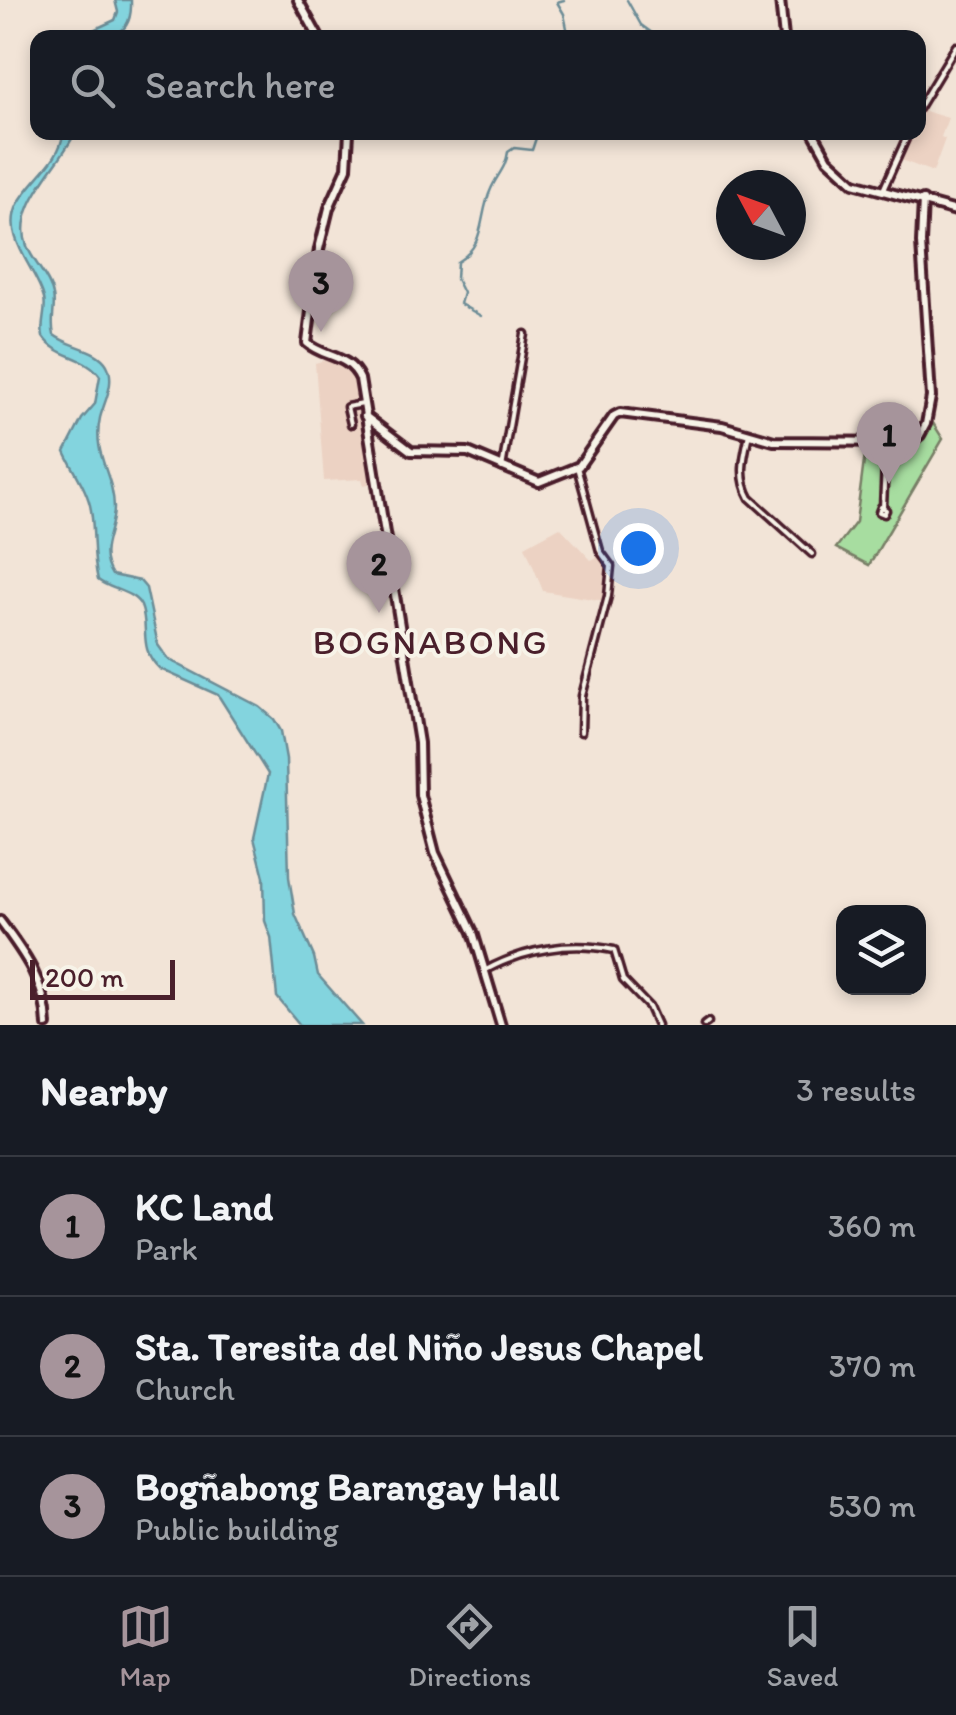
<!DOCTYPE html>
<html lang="en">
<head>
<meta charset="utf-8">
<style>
	:root { --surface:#171b24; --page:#20242c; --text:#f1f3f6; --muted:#9ea1a6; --line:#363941; --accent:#a6949b }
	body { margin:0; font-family:Itim,sans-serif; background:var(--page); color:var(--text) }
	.controls { position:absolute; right:30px; bottom:30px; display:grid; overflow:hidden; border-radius:20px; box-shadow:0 5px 15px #0003 }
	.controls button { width:90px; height:90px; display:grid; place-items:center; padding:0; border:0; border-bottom:2px solid var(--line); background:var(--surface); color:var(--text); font:50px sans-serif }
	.compass { position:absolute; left:716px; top:170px; width:90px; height:90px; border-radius:50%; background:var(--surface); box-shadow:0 5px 15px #0003; rotate:311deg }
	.scale { position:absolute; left:30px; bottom:25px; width:145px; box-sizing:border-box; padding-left:10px; border:5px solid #4a1f2b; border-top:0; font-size:28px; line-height:35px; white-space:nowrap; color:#4a1f2b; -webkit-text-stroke:8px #f7f3e8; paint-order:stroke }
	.you { position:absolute; left:638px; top:548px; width:35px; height:35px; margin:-25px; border:8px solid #fff; border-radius:50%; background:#1a73e8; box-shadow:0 0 0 15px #1a73e833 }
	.badge { display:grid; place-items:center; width:65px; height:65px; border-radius:50%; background:var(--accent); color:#111; font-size:32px; font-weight:700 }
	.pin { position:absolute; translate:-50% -82px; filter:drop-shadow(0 2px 5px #0008) }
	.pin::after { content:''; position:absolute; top:52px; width:35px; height:30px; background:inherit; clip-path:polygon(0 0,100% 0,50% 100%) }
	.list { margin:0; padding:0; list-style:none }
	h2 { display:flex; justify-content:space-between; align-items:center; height:130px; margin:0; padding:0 40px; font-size:42px }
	h2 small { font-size:32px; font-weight:400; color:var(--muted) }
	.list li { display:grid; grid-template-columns:65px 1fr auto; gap:30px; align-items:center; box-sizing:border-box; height:140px; padding:0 40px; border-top:2px solid var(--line) }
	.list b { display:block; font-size:38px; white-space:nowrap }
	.list p { margin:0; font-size:32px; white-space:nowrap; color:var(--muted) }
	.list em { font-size:32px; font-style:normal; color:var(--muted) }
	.icon { flex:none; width:55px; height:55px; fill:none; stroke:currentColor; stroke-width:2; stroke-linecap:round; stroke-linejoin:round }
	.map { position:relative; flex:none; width:956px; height:1025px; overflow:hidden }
	.search { position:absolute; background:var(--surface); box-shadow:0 5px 15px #0003; left:30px; right:30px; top:30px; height:110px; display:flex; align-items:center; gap:25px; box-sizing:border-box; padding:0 35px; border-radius:20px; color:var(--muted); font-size:38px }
	.sheet { height:550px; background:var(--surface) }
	nav { display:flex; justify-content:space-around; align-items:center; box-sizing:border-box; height:140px; border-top:2px solid var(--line); background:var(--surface); font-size:28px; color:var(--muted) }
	nav a { display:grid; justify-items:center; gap:5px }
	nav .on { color:var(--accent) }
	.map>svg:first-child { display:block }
	.built { fill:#ecd2c3 }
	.green { fill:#a7dda0; stroke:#787e66; stroke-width:2.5 }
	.water { fill:#83d4de; stroke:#6c8c96; stroke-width:2.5 }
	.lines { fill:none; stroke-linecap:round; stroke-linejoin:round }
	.stream { stroke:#6c8c96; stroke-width:2.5 }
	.street-casing { stroke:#4a1f2b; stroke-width:11 }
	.secondary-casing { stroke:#4a1f2b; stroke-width:14 }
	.street { stroke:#f7f3e8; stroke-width:4 }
	.secondary { stroke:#f7f3e8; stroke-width:6 }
	.labels { text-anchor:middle; stroke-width:8; stroke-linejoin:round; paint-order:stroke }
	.quarter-label { font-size:35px; letter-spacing:2.5px; fill:#4a1f2b; stroke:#f7f3e8 }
</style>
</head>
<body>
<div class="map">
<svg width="956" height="1025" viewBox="0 0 956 1025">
	<rect width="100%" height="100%" fill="#f2e4d7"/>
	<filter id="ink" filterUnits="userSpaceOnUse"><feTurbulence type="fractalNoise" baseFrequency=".01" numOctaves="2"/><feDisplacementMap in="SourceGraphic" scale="20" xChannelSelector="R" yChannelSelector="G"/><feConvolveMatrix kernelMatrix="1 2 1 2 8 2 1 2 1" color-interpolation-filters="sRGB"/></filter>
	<g filter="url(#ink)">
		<!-- built -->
		<g class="built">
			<polygon points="921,110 948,118 941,137 945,139 933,172 898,159 910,133 918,132"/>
			<polygon points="332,358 348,365 356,375 373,483 364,485 362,479 324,481 315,363"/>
			<polygon points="560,527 591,560 600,556 609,566 605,601 543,591 525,546"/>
		</g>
		<!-- green -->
		<path class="green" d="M931 420 943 439 869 565 836 548 856 522 866 446C901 446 913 454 931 420Z"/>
		<!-- water -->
		<g class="water">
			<path d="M115 0H131C133 39 109 38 78 37L115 20 118 12Z"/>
			<path d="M63 133H75C59 167 12 206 27 246 33 262 50 278 53 295 56 309 50 320 54 335 69 347 97 348 107 365 116 382 104 402 100 418 92 455 114 475 114 508 114 533 96 550 112 575L140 581 146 588 158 645 168 659 260 707 274 719 281 731 286 759 289 877 295 914 314 957 318 975 362 1025H300L277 997 271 937 265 921 264 877 254 838 268 774 218 695 160 669C137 648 150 628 141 606 134 591 110 590 98 580 92 556 95 534 91 510 88 490 73 470 65 452L82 419 95 404 100 376C86 355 57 358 43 337 40 323 47 312 44 298 36 268 1 237 18 204 31 179 61 161 63 133Z"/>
		</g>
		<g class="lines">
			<!-- stream -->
			<g class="stream">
				<polyline points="564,0 557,2 564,14 569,38"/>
				<polyline points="627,0 641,25 659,38"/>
				<path d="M481 316 460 304 463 293 456 279 457 262C487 244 478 217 491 189 497 175 506 168 508 152L514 148 532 150 538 132"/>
			</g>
			<defs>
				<g id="street">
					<polyline points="918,109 956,46"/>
					<polyline points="883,190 909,132"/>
					<polyline points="351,424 347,407 363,404"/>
					<path d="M749 434C744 456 738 477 750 498L812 554"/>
					<polyline points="577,467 600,551 611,566 608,596 582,696 581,732"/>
					<polyline points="502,468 525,334"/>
					<polygon points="881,507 886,510 884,514 879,512"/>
					<polyline points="883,507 886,443"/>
					<path d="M486 970C525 949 570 941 614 950L623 980 649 1007 657 1025"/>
					<polyline points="704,1025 708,1022"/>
				</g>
				<g id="secondary">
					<polyline points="298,0 319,38"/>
					<polyline points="780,0 784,38"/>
					<path d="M349 132 347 168 329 208 319 249 307 343C324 358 349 354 360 379L419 743 420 795 435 853 473 932 501 1025"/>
					<polyline points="813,132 828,159 854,183 956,211"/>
					<polyline points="365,416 411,451 468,452 539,482 579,466 614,416 620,413 722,426 774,441 911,442 920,435 926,424 931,397 921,243 923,200"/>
					<path d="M0 921C24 953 46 983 47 1025"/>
				</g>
			</defs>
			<!-- street casing -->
			<use href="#street" class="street-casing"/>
			<!-- secondary casing -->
			<use href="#secondary" class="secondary-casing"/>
			<!-- street -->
			<use href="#street" class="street"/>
			<!-- secondary -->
			<use href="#secondary" class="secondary"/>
		</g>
	</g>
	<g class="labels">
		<!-- quarter labels -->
		<g class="quarter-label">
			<text x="431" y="654">BOGNABONG</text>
		</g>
	</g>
</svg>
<div class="controls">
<button><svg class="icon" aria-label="layers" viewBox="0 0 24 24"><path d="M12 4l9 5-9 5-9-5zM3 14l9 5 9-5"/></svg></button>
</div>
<svg class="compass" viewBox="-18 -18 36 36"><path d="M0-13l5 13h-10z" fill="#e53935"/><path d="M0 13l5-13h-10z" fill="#9ea1a6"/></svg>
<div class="scale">200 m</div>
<div class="you"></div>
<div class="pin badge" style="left:889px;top:484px">1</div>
<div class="pin badge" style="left:379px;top:613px">2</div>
<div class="pin badge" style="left:321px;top:332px">3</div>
<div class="search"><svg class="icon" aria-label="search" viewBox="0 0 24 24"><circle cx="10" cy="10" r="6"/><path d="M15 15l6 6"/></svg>Search here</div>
</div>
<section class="sheet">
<h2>Nearby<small>3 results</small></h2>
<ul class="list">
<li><span class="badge">1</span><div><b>KC Land</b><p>Park</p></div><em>360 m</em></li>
<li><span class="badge">2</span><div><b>Sta. Teresita del Niño Jesus Chapel</b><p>Church</p></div><em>370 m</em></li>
<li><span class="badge">3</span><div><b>Bogñabong Barangay Hall</b><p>Public building</p></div><em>530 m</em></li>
</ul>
</section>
<nav>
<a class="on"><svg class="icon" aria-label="map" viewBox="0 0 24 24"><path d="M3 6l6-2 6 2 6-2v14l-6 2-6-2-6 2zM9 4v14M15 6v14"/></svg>Map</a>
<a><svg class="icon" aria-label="directions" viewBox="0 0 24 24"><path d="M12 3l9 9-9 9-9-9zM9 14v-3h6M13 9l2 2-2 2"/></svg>Directions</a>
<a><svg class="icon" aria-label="saved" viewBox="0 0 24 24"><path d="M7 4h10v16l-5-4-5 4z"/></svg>Saved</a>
</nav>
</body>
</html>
